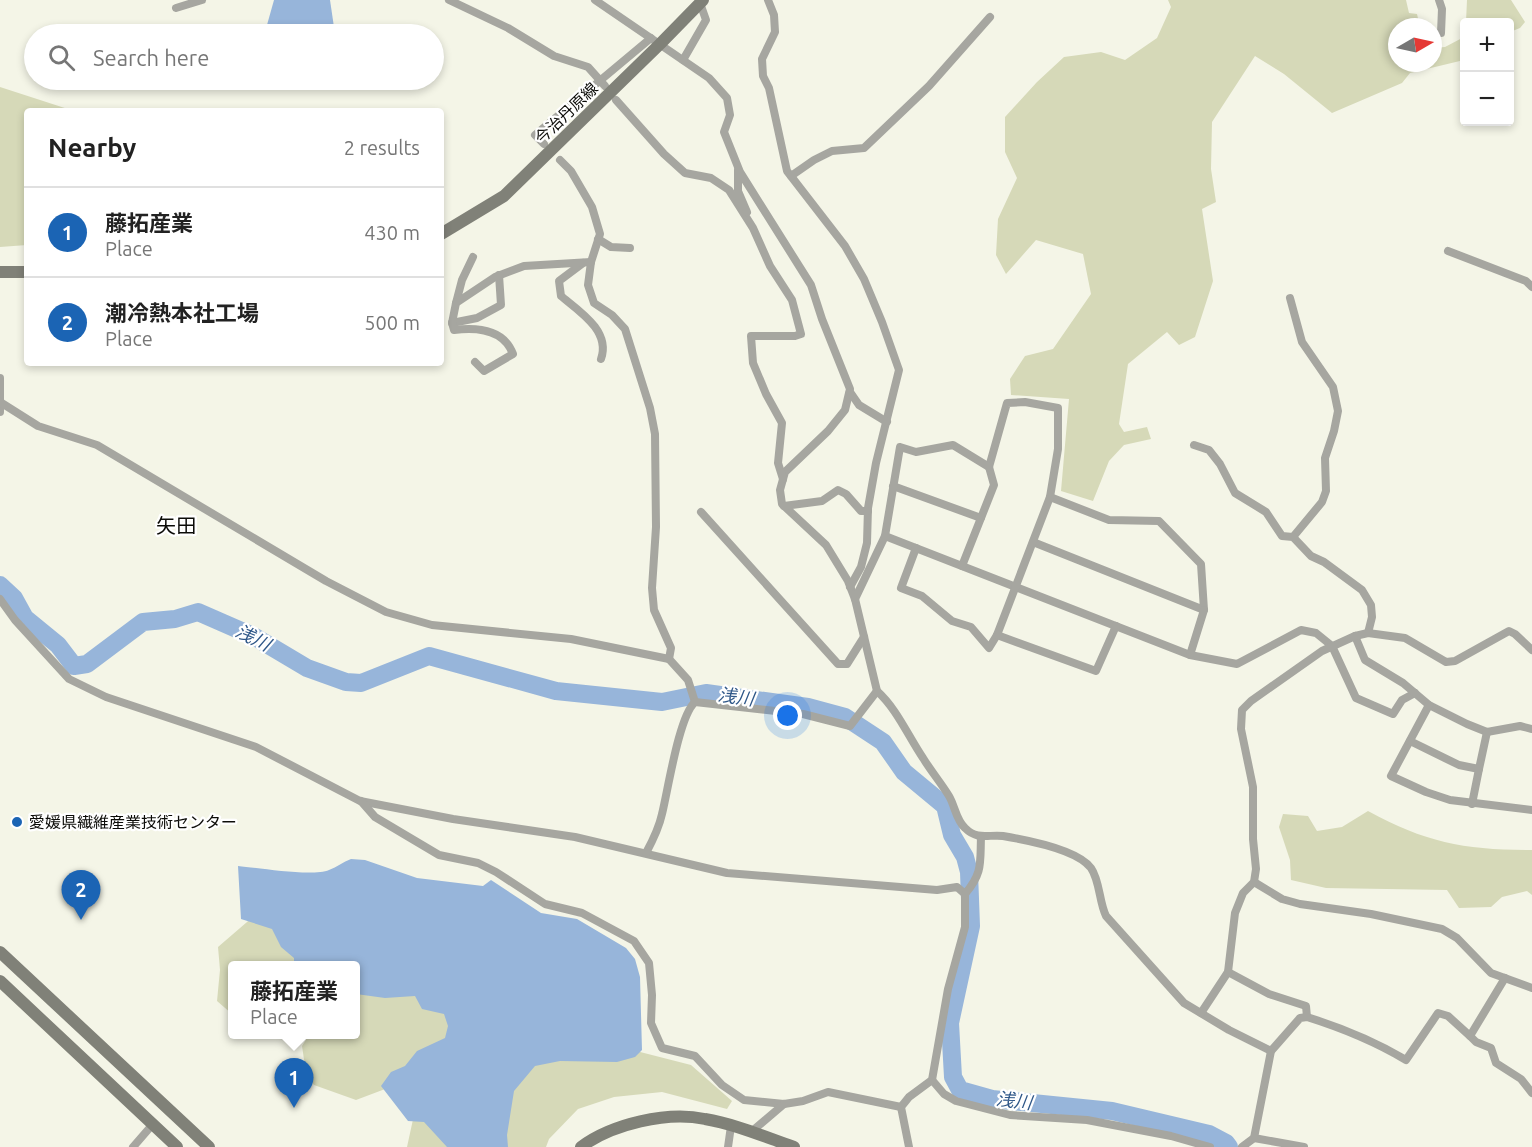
<!DOCTYPE html>
<html lang="en">
<head>
<meta charset="utf-8">
<style>
	:root { --surface:#fff; --page:#f2f2f2; --text:#222; --muted:#767676; --line:#e0e0e0; --accent:#1b64b4 }
	body { margin:0; font-family:Ubuntu,"Noto Sans JP",sans-serif; background:var(--page); color:var(--text) }
	.controls { position:absolute; right:18px; top:18px; display:grid; overflow:hidden; border-radius:6px; box-shadow:0 3px 9px #0003 }
	.controls button { width:54px; height:54px; display:grid; place-items:center; padding:0; border:0; border-bottom:2px solid var(--line); background:var(--surface); color:var(--text); font:30px sans-serif }
	.compass { position:absolute; left:1388px; top:18px; width:54px; height:54px; border-radius:50%; background:var(--surface); box-shadow:0 3px 9px #0003; rotate:81deg }
	.you { position:absolute; left:788px; top:716px; width:21px; height:21px; margin:-15px; border:4px solid #fff; border-radius:50%; background:#1a73e8; box-shadow:0 0 0 9px #1a73e833 }
	.badge { display:grid; place-items:center; width:39px; height:39px; border-radius:50%; background:var(--accent); color:#fff; font-size:20px; font-weight:700 }
	.pin { position:absolute; translate:-50% -50px; filter:drop-shadow(0 2px 3px #0008) }
	.pin::after { content:''; position:absolute; top:32px; width:21px; height:18px; background:inherit; clip-path:polygon(0 0,100% 0,50% 100%) }
	.popup { position:absolute; left:228px; top:961px; width:132px; height:78px; box-sizing:border-box; display:grid; place-content:center; border-radius:6px; background:var(--surface); filter:drop-shadow(0 2px 4px #0005); font-size:20px; white-space:nowrap; color:var(--muted) }
	.popup b { font-size:22px; color:var(--text) }
	.popup::after { content:''; position:absolute; left:50%; top:100%; margin-left:-12px; border:12px solid transparent; border-top-color:var(--surface) }
	.list { margin:0; padding:0; list-style:none }
	h2 { display:flex; justify-content:space-between; align-items:center; height:78px; margin:0; padding:0 24px; font-size:26px }
	h2 small { font-size:20px; font-weight:400; color:var(--muted) }
	.list li { display:grid; grid-template-columns:39px 1fr auto; gap:18px; align-items:center; box-sizing:border-box; height:90px; padding:0 24px; border-top:2px solid var(--line) }
	.list b { display:block; font-size:22px; white-space:nowrap }
	.list p { margin:0; font-size:20px; white-space:nowrap; color:var(--muted) }
	.list em { font-size:20px; font-style:normal; color:var(--muted) }
	.icon { flex:none; width:33px; height:33px; fill:none; stroke:currentColor; stroke-width:2; stroke-linecap:round; stroke-linejoin:round }
	.map { position:relative; flex:none; width:1532px; height:1147px; overflow:hidden }
	.search { position:absolute; background:var(--surface); box-shadow:0 3px 9px #0003; left:24px; top:24px; width:420px; height:66px; display:flex; align-items:center; gap:15px; box-sizing:border-box; padding:0 21px; border-radius:33px; color:var(--muted); font-size:22px }
	.panel { position:absolute; background:var(--surface); box-shadow:0 3px 9px #0003; left:24px; top:108px; width:420px; height:258px; border-radius:6px }
	.map>svg:first-child { display:block }
	.green { fill:#d6d9b8 }
	.water { fill:#97b5da }
	.lines { fill:none; stroke-linecap:round; stroke-linejoin:round }
	.river { stroke:#97b5da; stroke-width:18 }
	.street { stroke:#a6a6a0; stroke-width:8 }
	.secondary { stroke:#808178; stroke-width:12 }
	.poi-dot { fill:#1b64b4; stroke:#fff; stroke-width:2 }
	.labels { text-anchor:middle; stroke-width:4.5; stroke-linejoin:round; paint-order:stroke }
	.street-label { font-size:16px; fill:#0c0c08; stroke:#fff }
	.poi-label { font-size:16px; fill:#0c0c08; stroke:#fff; text-anchor:start }
	.water-label { font-size:18px; font-style:italic; fill:#2f5788; stroke:#fff }
	.quarter-label { font-size:20px; fill:#0c0c08; stroke:#fff }
</style>
</head>
<body>
<div class="map">
<svg width="1532" height="1147" viewBox="0 0 1532 1147">
	<rect width="100%" height="100%" fill="#f4f5e7"/>
	<!-- green -->
	<g class="green">
		<polygon points="1168,0 1406,0 1409,13 1417,14 1420,27 1397,27 1397,63 1433,63 1433,48 1445,47 1464,37 1464,60 1410,73 1402,83 1332,113 1284,74 1255,56 1212,122 1211,169 1216,202 1202,209 1213,281 1195,337 1179,345 1167,332 1128,364 1119,424 1124,432 1147,427 1151,439 1124,445 1109,461 1093,501 1061,491 1069,399 1011,395 1010,379 1025,356 1053,349 1091,294 1083,254 1036,240 1006,274 996,255 998,219 1017,178 1005,152 1005,117 1037,82 1064,57 1101,52 1125,60 1157,38 1171,7"/>
		<polygon points="1467,0 1511,0 1525,22 1520,28 1510,32 1510,22 1466,22"/>
		<polygon points="0,87 74,111 27,111 27,245 0,247"/>
		<path d="M1368 811C1426 843 1466 850 1532 850V895L1527 891 1502 897 1491 907 1459 908 1447 890 1326 888 1291 880 1290 860 1279 827 1283 814 1308 816 1317 831 1342 827Z"/>
		<polygon points="261,910 529,1047 605,1043 691,1065 732,1101 727,1109 662,1092 614,1097 578,1109 549,1139 546,1147 407,1147 417,1101 401,1083 356,1100 314,1085 306,1073 302,1046 309,1035 356,1034 356,966 308,963 291,966 232,966 232,1014 217,1001 220,970 218,947"/>
	</g>
	<!-- water -->
	<g class="water">
		<polygon points="274,0 330,0 335,34 270,32 267,25"/>
		<path d="M351 859 365 860 417 878 483 886 491 880 541 913 577 919 626 948 635 959 640 977 642 1050 635 1057 617 1062 560 1061 535 1066 514 1091 507 1135 508 1147H447L424 1122 408 1121 381 1086 391 1072 405 1066 417 1051 445 1038 448 1026 444 1014 422 1009 415 996 385 998 356 994V966L294 965V958L281 947 272 929 241 919 238 866C259 868 312 877 329 870 337 867 343 862 351 859Z"/>
	</g>
	<g class="lines">
		<!-- river -->
		<polyline class="river" points="0,585 14,598 25,618 58,645 74,666 87,664 143,622 175,619 198,612 255,637 307,668 346,682 361,683 429,656 556,691 662,702 706,693 808,707 845,717 883,742 904,772 945,806 952,835 965,857 969,872 971,926 950,1023 953,1077 960,1090 992,1099 1112,1111 1209,1134 1226,1143 1229,1147"/>
		<!-- street -->
		<g class="street">
			<polyline points="449,0 508,28 554,56 588,67 605,86"/>
			<path d="M595 0 709 78 727 98 730 115 724 132 740 172 811 285 822 319 850 389 845 410 828 431 785 472 780 490 782 504 826 545 848 581 855 599 877 691C897 709 908 736 923 758 931 771 941 783 949 796 955 806 956 820 965 828 978 841 989 834 1003 836 1027 840 1077 849 1091 868 1100 881 1099 902 1106 916L1184 1003 1229 1030 1271 1051"/>
			<polyline points="768,0 774,15 775,32 762,59 763,76 769,88 787,171 845,246 864,279 882,322 899,370 876,463 868,508 867,543 861,567 850,587"/>
			<polyline points="1439,0 1442,9 1441,33"/>
			<polyline points="176,8 202,0"/>
			<polyline points="683,60 706,20 700,3"/>
			<polyline points="616,100 664,154 685,173 711,178 729,190 753,228 770,266 792,300 801,334 795,336 751,336 753,363 766,394 782,423 778,463 783,479"/>
			<polyline points="544,144 535,135 651,38"/>
			<polyline points="560,160 571,171 592,207 600,234 591,262 588,285 594,303 612,315 625,329 650,408 655,434 656,527 652,588 654,610 671,648 669,659"/>
			<polyline points="738,170 738,191 747,212"/>
			<polyline points="791,176 814,160 832,151 864,148 929,86 990,17"/>
			<polyline points="598,239 611,247 630,248"/>
			<polyline points="1448,251 1526,281 1532,287"/>
			<path d="M583 263 559 281 561 296C579 311 611 331 601 359"/>
			<polyline points="1290,298 1302,342 1333,387 1338,411 1334,431 1325,458 1326,491 1322,502 1293,537"/>
			<polyline points="456,303 462,280 473,257"/>
			<polyline points="452,323 477,318 501,305 499,275"/>
			<path d="M475 362 484 371 513 354C504 330 478 327 454 330L452 323 456 303 495 277 524 266 591 262"/>
			<polyline points="0,378 0,412"/>
			<polyline points="850,392 859,405 887,422"/>
			<polyline points="0,402 38,426 97,445 326,581 386,612 432,625 571,639 669,659 688,680 695,702"/>
			<polyline points="1194,445 1209,450 1220,464 1235,493 1266,512 1282,536 1293,537 1311,556 1324,562 1362,590 1371,605 1372,617 1368,633"/>
			<polyline points="893,486 981,518"/>
			<polyline points="784,506 822,501 838,490 846,494 861,511 868,511"/>
			<polyline points="701,512 838,664 847,664 864,637"/>
			<polyline points="885,536 1190,655 1237,664 1301,630 1316,633 1332,646 1356,698 1393,714 1402,700 1415,693"/>
			<polyline points="1033,542 1204,610 1201,564 1159,521 1109,520 1050,497"/>
			<polyline points="916,548 901,588 922,596 952,621 971,627 989,648 997,635"/>
			<polyline points="962,566 994,485 989,467 1007,403 1025,402 1058,408 1058,449 1050,497 997,635 1096,671 1116,626"/>
			<polyline points="0,599 15,620 69,679 106,697 256,747 360,801 453,819 575,837 727,873 937,890 957,887 965,894"/>
			<polyline points="855,599 885,536 900,447 916,452 953,445 989,467"/>
			<polyline points="1355,636 1365,660 1403,683 1429,705 1467,724 1487,732 1520,726 1532,729"/>
			<polyline points="1190,655 1204,610"/>
			<polyline points="1429,705 1391,776 1426,792 1450,800 1532,810"/>
			<polyline points="1410,741 1459,765 1479,769 1472,804"/>
			<polyline points="1479,769 1487,732"/>
			<polyline points="361,801 375,817 439,855 478,863 496,872 545,904 582,913 634,941 649,963 652,995 651,1023 662,1048 695,1056 722,1085 744,1100 784,1104 803,1101 828,1092 901,1107"/>
			<path d="M646 853C653 840 659 828 662 814 668 790 679 716 695 702L803 714 850 726 877 691"/>
			<polyline points="1254,882 1282,899 1300,904 1371,914 1442,929 1457,938 1491,973 1532,988"/>
			<polyline points="1228,972 1269,994 1306,1006 1307,1017"/>
			<polyline points="1505,978 1470,1036 1476,1042 1491,1048 1496,1063 1521,1079 1532,1093"/>
			<polyline points="1201,1013 1228,972 1235,913 1243,893 1254,882 1256,869 1253,839 1253,787 1241,729 1242,710 1251,701 1322,651 1355,636 1368,633 1405,638 1446,662 1455,661 1509,631 1515,634 1532,650"/>
			<polyline points="932,1080 944,1094 956,1101 1010,1115 1087,1120 1171,1136 1210,1147"/>
			<polyline points="751,1132 784,1104"/>
			<polyline points="1254,1138 1304,1147"/>
			<polyline points="133,1147 153,1124"/>
			<polyline points="728,1147 731,1126"/>
			<path d="M909 1147 901 1107 909 1097 932 1080 948 989 965 927V894C983 873 980 863 981 837"/>
			<path d="M1242 1147 1254 1138 1271 1051 1300 1018 1307 1017C1342 1028 1374 1041 1406 1060L1438 1013 1448 1016 1470 1036"/>
		</g>
		<!-- secondary -->
		<g class="secondary">
			<polyline points="441,234 504,196 660,44 703,0"/>
			<polyline points="0,272 27,272"/>
			<polyline points="0,952 209,1147"/>
			<polyline points="0,981 177,1147"/>
			<path d="M581 1147C612 1124 667 1111 705 1119 735 1124 765 1137 794 1147"/>
		</g>
	</g>
	<!-- markers -->
	<circle class="poi-dot" cx="17" cy="822" r="6"/>
	<g class="labels">
		<!-- street labels -->
		<g class="street-label">
			<text transform="translate(566 113) rotate(-44)" y="6">今治丹原線</text>
		</g>
		<!-- poi labels -->
		<g class="poi-label">
			<text x="29" y="828">愛媛県繊維産業技術センター</text>
		</g>
		<!-- water labels -->
		<g class="water-label">
			<text transform="translate(253 638) rotate(27)" y="6">浅川</text>
			<text transform="translate(736 697) rotate(8)" y="6">浅川</text>
			<text transform="translate(1014 1101) rotate(7)" y="6">浅川</text>
		</g>
		<!-- quarter labels -->
		<g class="quarter-label">
			<text x="176" y="533">矢田</text>
		</g>
	</g>
</svg>
<div class="controls">
<button>+</button>
<button>−</button>
</div>
<svg class="compass" viewBox="-18 -18 36 36"><path d="M0-13l5 13h-10z" fill="#e53935"/><path d="M0 13l5-13h-10z" fill="#767676"/></svg>
<div class="you"></div>
<div class="pin badge" style="left:294px;top:1108px">1</div>
<div class="popup"><b>藤拓産業</b>Place</div>
<div class="pin badge" style="left:81px;top:920px">2</div>
<div class="search"><svg class="icon" aria-label="search" viewBox="0 0 24 24"><circle cx="10" cy="10" r="6"/><path d="M15 15l6 6"/></svg>Search here</div>
<section class="panel">
<h2>Nearby<small>2 results</small></h2>
<ul class="list">
<li><span class="badge">1</span><div><b>藤拓産業</b><p>Place</p></div><em>430 m</em></li>
<li><span class="badge">2</span><div><b>潮冷熱本社工場</b><p>Place</p></div><em>500 m</em></li>
</ul>
</section>
</div>
</body>
</html>
